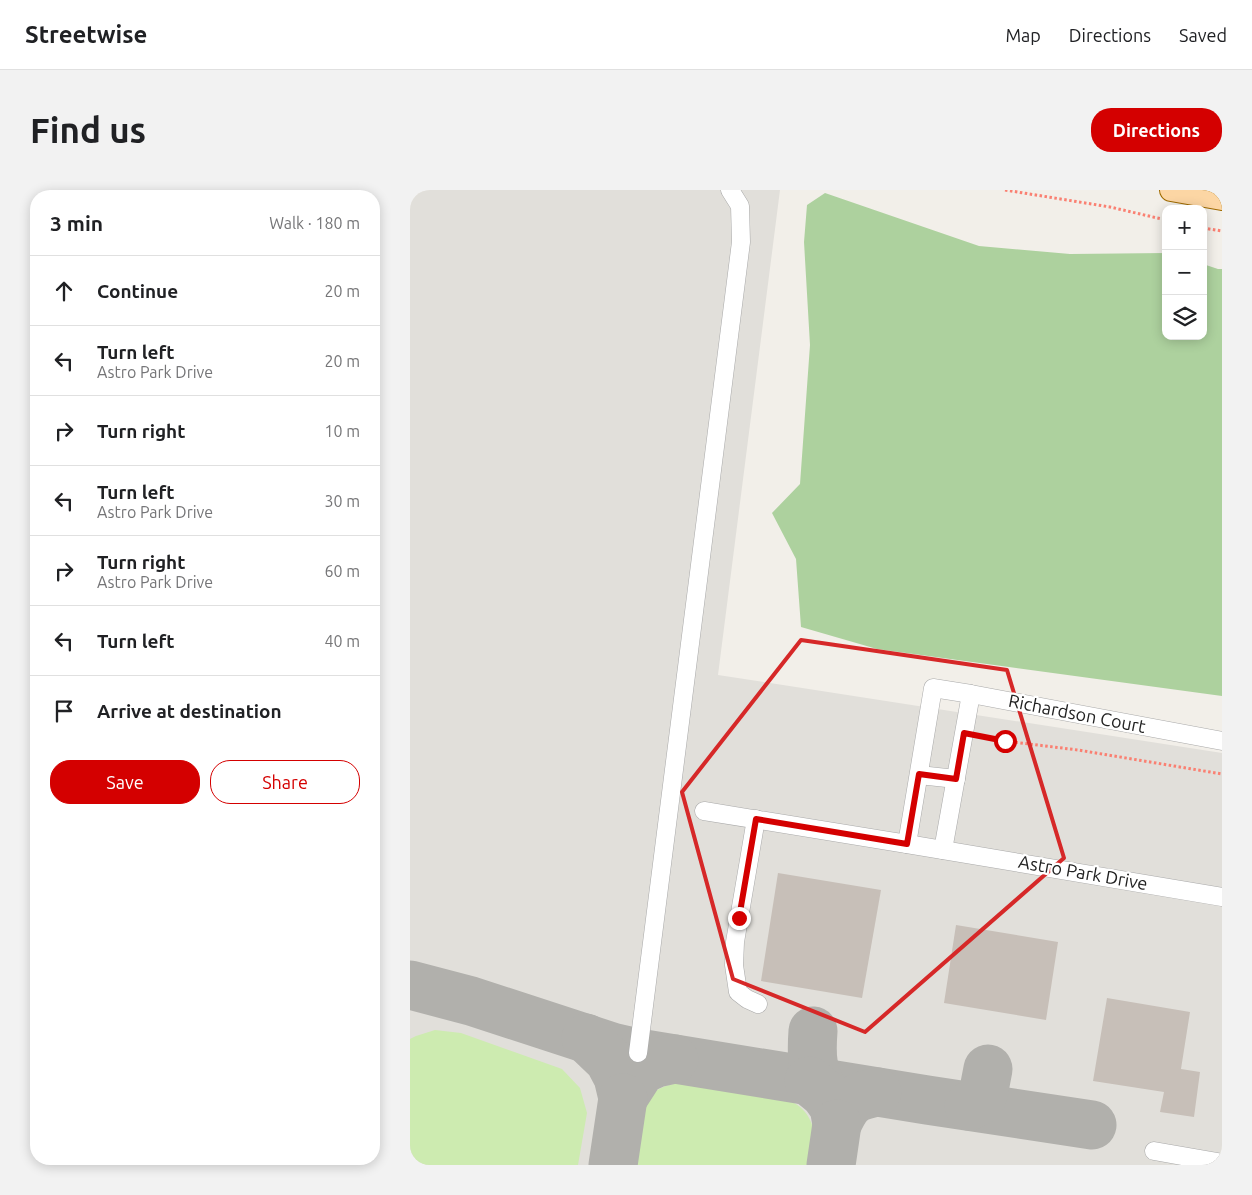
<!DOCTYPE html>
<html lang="en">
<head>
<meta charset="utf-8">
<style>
	:root { --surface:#fff; --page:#f2f2f2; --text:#202124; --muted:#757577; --line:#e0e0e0; --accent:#d40000 }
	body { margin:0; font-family:Ubuntu,sans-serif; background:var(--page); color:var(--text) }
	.controls { position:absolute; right:15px; top:15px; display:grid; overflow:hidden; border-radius:10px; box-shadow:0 2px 12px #0003 }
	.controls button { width:45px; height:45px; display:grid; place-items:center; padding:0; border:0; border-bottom:1px solid var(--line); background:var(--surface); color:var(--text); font:25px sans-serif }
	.stop { position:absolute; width:15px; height:15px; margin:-11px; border:4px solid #d40000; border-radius:50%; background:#fff }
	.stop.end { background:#d40000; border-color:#fff; box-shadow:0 1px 5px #0008 }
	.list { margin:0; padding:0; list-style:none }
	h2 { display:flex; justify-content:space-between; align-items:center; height:65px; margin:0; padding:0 20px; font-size:21px }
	h2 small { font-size:16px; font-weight:400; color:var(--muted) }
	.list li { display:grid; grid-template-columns:32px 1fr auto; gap:15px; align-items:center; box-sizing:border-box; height:70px; padding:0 20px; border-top:1px solid var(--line) }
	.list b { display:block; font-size:19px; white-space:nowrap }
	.list p { margin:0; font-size:16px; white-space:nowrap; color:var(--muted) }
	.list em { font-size:16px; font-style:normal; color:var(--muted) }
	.actions { display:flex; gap:10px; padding:15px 20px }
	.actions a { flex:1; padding:11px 0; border:1px solid var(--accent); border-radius:20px; text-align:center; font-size:18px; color:var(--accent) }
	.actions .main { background:var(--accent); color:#fff }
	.icon { flex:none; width:28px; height:28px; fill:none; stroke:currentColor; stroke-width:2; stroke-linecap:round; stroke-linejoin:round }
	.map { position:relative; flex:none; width:812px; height:975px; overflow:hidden; border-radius:20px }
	header { display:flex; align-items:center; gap:30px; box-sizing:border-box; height:70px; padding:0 25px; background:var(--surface); border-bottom:1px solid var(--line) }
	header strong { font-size:24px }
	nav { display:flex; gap:28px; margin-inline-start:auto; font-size:18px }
	.intro { display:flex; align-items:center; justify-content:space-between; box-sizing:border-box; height:120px; padding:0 30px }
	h1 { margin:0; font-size:35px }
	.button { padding:12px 22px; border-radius:20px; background:var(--accent); color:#fff; font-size:18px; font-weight:700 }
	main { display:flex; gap:30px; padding:0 30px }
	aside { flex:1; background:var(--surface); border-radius:20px; box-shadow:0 2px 12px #0003 }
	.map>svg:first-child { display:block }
	.airport { fill:#e1dfda }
	.grass { fill:#cdebb0 }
	.forest { fill:#add19e }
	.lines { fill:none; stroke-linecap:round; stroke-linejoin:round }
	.taxiway { stroke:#b1b0ac; stroke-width:49 }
	.building { fill:#c7bfb8 }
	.minor-casing { stroke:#a9a9a9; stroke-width:19 }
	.major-casing { stroke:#a06b00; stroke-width:24 }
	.path { stroke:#fa8072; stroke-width:3; stroke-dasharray:2.5 2.5; stroke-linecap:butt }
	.minor { stroke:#fff; stroke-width:18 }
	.major { stroke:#fcd6a4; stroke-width:22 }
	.route { stroke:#d40000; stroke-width:6 }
	.marked { fill:none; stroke:#d62828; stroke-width:4; stroke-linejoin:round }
	.labels { text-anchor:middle; stroke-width:4.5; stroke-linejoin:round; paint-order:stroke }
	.street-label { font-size:18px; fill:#222; stroke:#fff }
</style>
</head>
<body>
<header>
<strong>Streetwise</strong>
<nav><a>Map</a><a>Directions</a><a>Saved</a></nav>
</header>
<div class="intro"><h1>Find us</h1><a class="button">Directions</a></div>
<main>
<aside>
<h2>3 min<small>Walk · 180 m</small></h2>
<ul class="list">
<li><svg class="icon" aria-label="ahead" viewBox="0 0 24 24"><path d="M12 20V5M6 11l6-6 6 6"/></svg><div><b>Continue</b></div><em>20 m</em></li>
<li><svg class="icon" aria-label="left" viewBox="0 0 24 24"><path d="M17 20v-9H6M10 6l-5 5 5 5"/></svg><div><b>Turn left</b><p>Astro Park Drive</p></div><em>20 m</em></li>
<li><svg class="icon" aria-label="right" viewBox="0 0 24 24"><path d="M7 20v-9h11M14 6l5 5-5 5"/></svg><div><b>Turn right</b></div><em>10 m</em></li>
<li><svg class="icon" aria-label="left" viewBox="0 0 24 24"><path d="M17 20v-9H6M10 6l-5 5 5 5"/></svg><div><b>Turn left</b><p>Astro Park Drive</p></div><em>30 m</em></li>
<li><svg class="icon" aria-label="right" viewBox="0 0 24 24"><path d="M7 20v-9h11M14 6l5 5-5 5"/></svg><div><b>Turn right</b><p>Astro Park Drive</p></div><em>60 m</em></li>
<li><svg class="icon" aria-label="left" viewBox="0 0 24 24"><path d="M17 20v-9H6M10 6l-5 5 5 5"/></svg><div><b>Turn left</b></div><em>40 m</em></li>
<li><svg class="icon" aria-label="arrive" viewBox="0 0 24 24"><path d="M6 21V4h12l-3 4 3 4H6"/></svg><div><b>Arrive at destination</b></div></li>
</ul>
<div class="actions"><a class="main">Save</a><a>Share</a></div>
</aside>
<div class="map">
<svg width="812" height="975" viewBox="0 0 812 975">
	<rect width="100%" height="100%" fill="#f2efe9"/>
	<!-- airport -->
	<polygon class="airport" points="0,0 370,0 308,485 812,563 812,975 0,975"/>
	<!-- grass -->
	<g class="grass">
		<polygon points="25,840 51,843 152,879 170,898 177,923 168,975 0,975 0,849 6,846"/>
		<path d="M270 893H278L371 908C390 912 404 927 404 947 404 956 402 966 400 975H223C225 963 227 951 229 939 233 911 239 897 270 893Z"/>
	</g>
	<!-- forest -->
	<polygon class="forest" points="415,3 569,56 660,64 756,63 756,146 793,146 793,74 808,79 812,79 812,506 467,459 391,437 386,369 362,323 390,294 400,155 394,52 397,15"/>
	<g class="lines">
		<!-- taxiway -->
		<g class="taxiway">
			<polyline points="0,795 61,811 202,857 228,863 517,910 682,935"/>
			<path d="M403 841C401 868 402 880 415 904"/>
			<polyline points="176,848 199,870 208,887 213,908 231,880 246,873 264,869"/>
			<path d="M399 891 415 904 424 917 427 934C438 911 441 908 467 902"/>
			<polyline points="559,916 567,912 573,905 578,879"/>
			<polyline points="203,975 213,908"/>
			<polyline points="421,975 427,934"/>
		</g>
	</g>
	<!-- building -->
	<g class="building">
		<polygon points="368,683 471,700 452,808 351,791"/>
		<polygon points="546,735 648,752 636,830 534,813"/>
		<polygon points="697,808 780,822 771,879 790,882 784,927 750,922 754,902 683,891"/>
	</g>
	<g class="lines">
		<defs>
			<g id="minor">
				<polyline points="509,585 546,589"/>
				<polyline points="294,621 497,654 812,707"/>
				<polyline points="346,629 325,752 324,775 328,802 337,809 348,814"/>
				<polyline points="497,654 523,498 561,504 812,551"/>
				<polyline points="533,660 561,504"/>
				<polyline points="228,863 331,52 330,16 320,0"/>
				<polyline points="744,961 812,973"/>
			</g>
			<polyline id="major" points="761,0 812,9"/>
		</defs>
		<!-- minor casing -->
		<use href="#minor" class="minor-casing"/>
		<!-- major casing -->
		<use href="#major" class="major-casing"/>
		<!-- path -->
		<g class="path">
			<polyline points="595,0 700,17 756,30"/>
			<polyline points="793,38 812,41"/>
			<polyline points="571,546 595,551 668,560 812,584"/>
		</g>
		<!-- minor -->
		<use href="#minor" class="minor"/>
		<!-- major -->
		<use href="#major" class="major"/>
	</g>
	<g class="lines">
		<!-- route -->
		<polyline class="route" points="329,728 346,629 497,654 509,584 546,589 554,543 595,551"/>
	</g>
	<!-- marked area -->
	<path class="marked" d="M391 450 597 480 654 668 455 842 323 789 272 602Z"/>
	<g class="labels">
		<!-- street labels -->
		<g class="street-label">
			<text transform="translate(667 524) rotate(11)" y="6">Richardson Court</text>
			<text transform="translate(673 683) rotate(10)" y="6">Astro Park Drive</text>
		</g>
	</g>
</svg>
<div class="controls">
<button>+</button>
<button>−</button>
<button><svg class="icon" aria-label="layers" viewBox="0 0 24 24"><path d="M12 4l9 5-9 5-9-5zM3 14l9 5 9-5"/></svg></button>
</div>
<div class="stop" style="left:595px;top:551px"></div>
<div class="stop end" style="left:329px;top:728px"></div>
</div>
</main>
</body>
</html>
